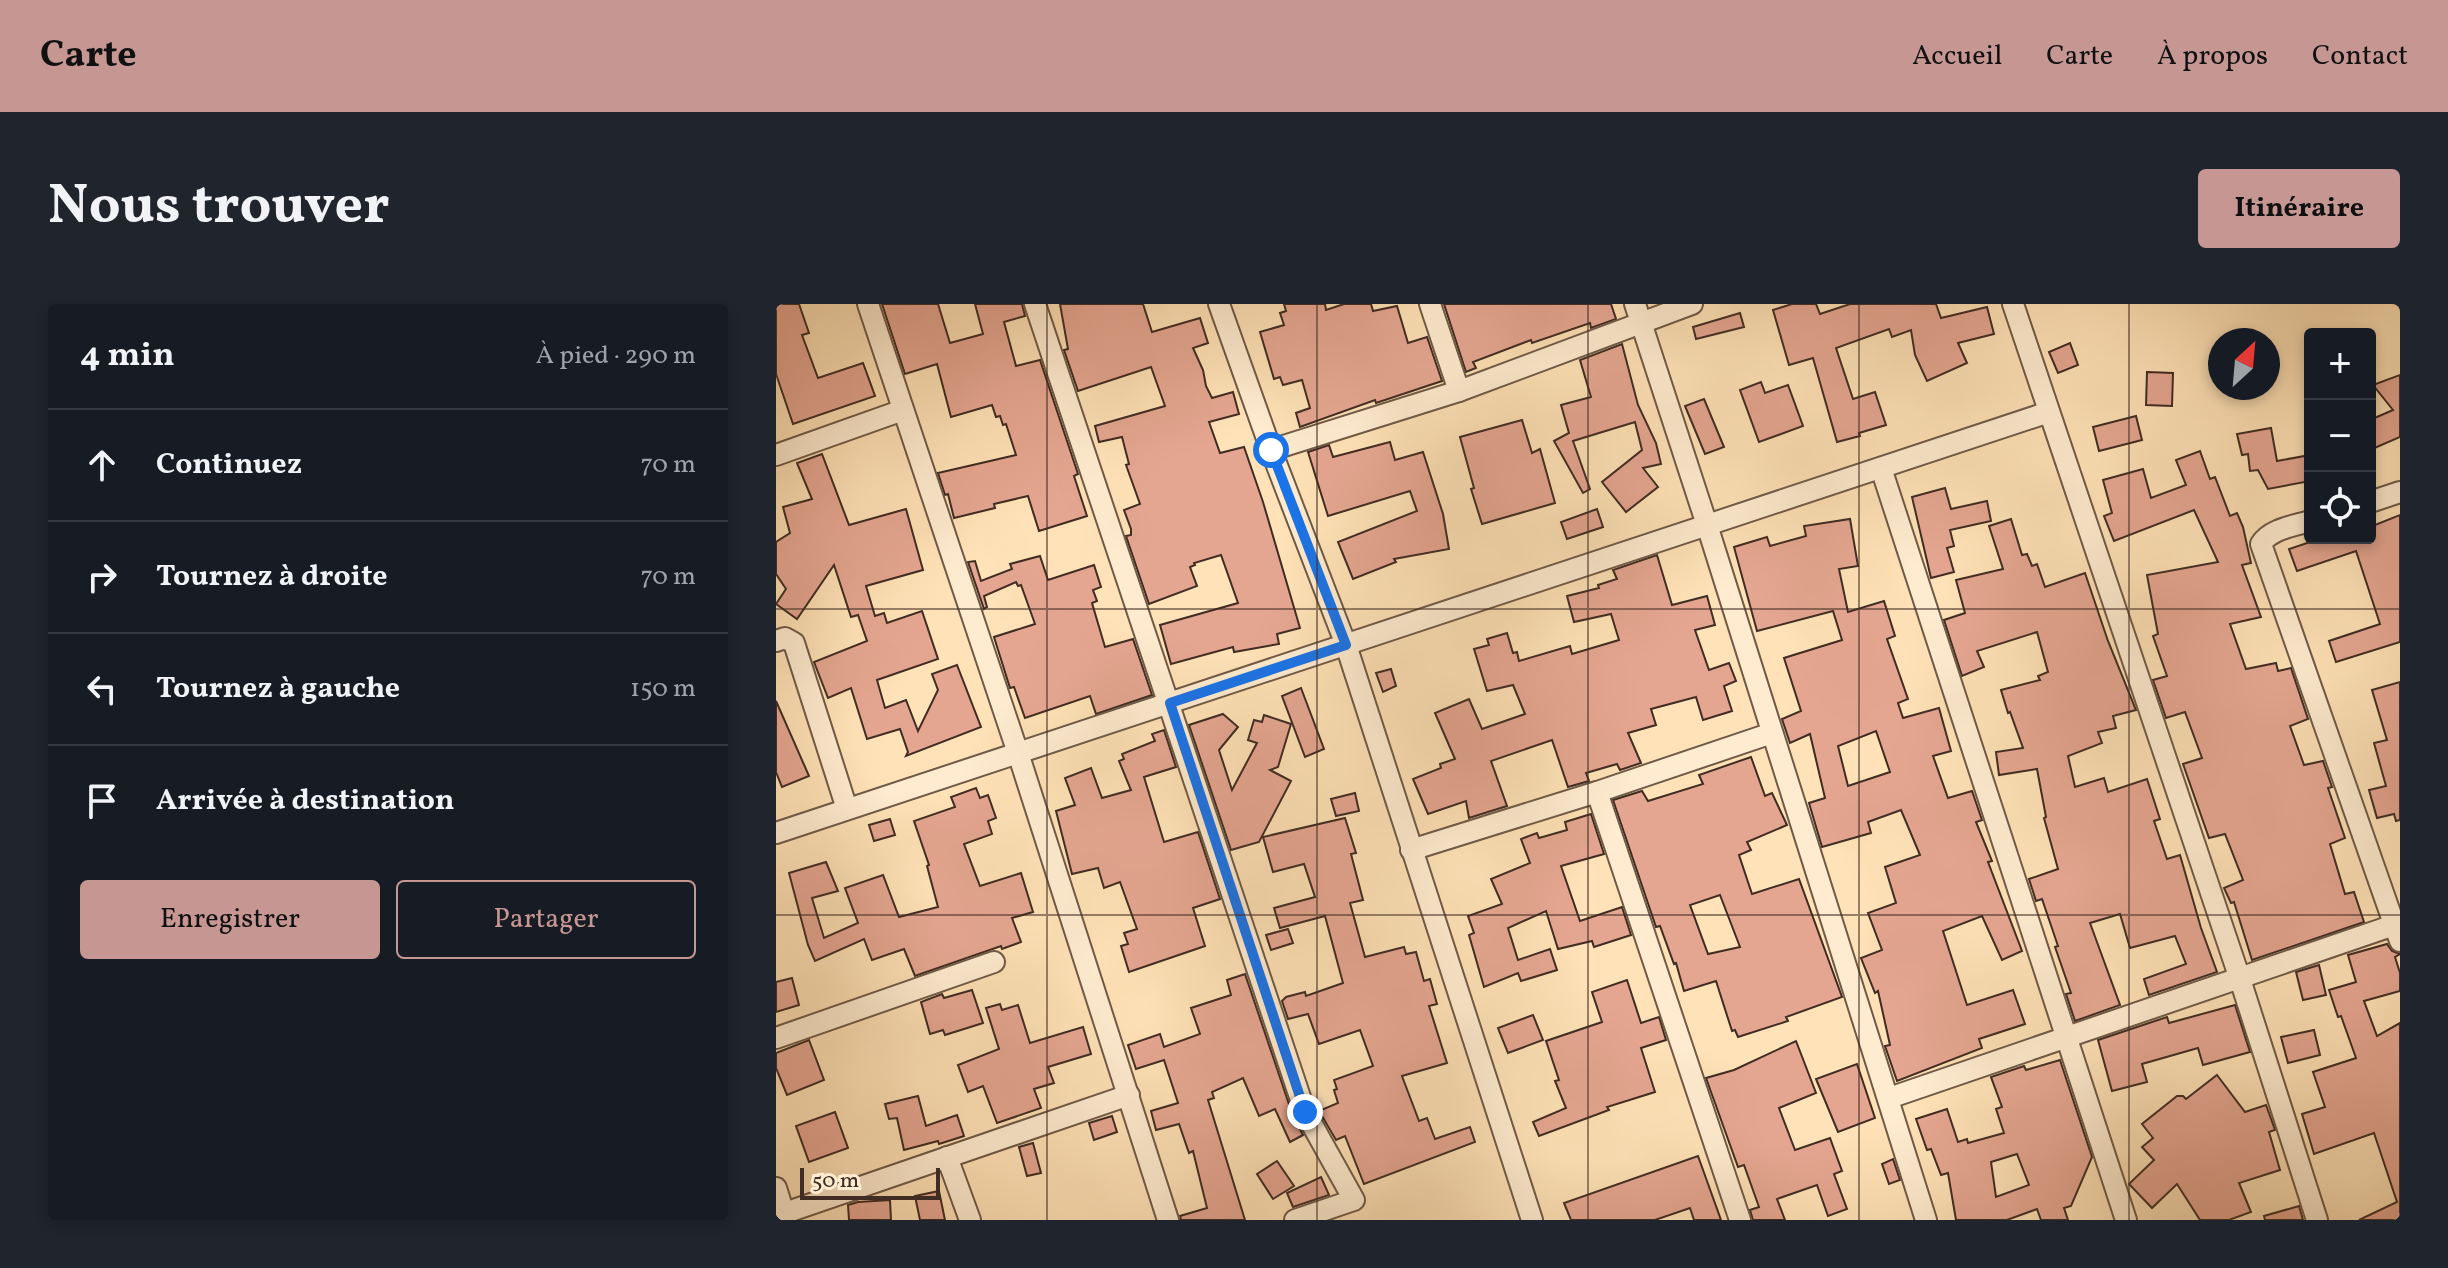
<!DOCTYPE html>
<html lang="fr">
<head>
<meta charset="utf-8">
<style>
	:root { --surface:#171b24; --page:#20242c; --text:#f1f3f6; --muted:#9ea1a6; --line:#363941; --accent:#c59692 }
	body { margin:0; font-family:Vollkorn,serif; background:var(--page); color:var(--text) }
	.controls { position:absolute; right:24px; top:24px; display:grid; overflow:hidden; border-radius:8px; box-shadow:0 4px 12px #0003 }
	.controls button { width:72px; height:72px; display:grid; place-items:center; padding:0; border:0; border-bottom:2px solid var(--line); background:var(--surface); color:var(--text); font:40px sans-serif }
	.compass { position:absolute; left:1432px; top:24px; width:72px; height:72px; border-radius:50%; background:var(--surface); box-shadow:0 4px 12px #0003; rotate:26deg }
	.scale { position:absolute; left:24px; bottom:20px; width:140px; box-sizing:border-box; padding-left:8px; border:4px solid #402c22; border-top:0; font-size:22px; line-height:28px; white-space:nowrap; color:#402c22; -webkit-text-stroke:6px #ffecd0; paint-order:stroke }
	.stop { position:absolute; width:24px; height:24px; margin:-18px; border:6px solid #1a73e8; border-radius:50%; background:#fff }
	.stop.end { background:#1a73e8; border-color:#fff; box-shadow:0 2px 8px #0008 }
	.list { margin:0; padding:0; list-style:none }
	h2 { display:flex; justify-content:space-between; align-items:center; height:104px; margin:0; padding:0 32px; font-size:34px }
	h2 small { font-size:26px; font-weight:400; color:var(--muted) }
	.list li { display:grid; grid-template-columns:52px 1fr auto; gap:24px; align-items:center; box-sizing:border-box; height:112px; padding:0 32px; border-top:2px solid var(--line) }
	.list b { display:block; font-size:30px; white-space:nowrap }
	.list em { font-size:26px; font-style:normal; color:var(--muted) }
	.actions { display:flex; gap:16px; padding:24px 32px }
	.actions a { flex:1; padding:18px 0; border:2px solid var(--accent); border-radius:8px; text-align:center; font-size:28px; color:var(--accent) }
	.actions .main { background:var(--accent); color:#111 }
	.icon { flex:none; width:44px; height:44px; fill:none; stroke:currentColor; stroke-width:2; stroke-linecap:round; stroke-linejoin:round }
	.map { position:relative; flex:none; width:1624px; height:916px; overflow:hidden; border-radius:8px }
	header { display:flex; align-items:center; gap:48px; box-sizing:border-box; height:112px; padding:0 40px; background:var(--accent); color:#111 }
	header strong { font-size:38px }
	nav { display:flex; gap:44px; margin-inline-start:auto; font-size:28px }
	.intro { display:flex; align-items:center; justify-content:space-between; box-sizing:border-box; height:192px; padding:0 48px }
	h1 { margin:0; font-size:56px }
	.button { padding:20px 36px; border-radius:8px; background:var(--accent); color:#111; font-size:28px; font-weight:700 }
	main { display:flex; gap:48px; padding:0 48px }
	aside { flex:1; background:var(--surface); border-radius:8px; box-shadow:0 4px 12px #0003 }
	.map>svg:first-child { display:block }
	.building { fill:#e5a691; stroke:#402c22; stroke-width:2; fill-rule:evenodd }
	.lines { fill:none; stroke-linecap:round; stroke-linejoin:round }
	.street-casing { stroke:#705a47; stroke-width:24 }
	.street { stroke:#ffecd0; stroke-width:20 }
	.route { stroke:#1a73e8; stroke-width:10 }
	.grid { fill:none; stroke:#402c22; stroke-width:2; stroke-opacity:0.55 }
</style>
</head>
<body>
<header>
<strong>Carte</strong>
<nav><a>Accueil</a><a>Carte</a><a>À propos</a><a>Contact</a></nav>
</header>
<div class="intro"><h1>Nous trouver</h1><a class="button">Itinéraire</a></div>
<main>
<aside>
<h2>4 min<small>À pied · 290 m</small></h2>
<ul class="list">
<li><svg class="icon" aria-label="ahead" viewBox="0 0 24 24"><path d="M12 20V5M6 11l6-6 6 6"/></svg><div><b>Continuez</b></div><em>70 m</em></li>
<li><svg class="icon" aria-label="right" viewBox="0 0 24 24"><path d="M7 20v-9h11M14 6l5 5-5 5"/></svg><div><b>Tournez à droite</b></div><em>70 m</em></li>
<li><svg class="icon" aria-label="left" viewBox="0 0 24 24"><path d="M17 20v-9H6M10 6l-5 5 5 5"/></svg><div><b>Tournez à gauche</b></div><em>150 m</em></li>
<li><svg class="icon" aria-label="arrive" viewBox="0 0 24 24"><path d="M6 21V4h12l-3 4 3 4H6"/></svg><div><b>Arrivée à destination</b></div></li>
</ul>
<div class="actions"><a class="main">Enregistrer</a><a>Partager</a></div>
</aside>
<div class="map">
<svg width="1624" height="916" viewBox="0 0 1624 916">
	<rect width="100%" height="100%" fill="#ffe2b7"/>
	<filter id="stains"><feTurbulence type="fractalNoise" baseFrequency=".0025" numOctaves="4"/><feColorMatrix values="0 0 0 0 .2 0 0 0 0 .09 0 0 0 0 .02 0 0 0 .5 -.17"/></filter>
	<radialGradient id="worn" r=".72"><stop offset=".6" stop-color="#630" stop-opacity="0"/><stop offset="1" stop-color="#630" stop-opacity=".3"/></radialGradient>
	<!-- building -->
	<g class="building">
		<polygon points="0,0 23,0 33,29 26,31 42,74 87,59 99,92 17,120 0,70"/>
		<polygon points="106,0 162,0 174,39 207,30 199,0 246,0 249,12 228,18 240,62 264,56 302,170 298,172 311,212 263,227 252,192 218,200 219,204 178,214 172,190 169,191 162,169 240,151 230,120 227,121 224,112 220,113 216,101 175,113 161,60 129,70"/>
		<polygon points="284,0 367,0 376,28 424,14 432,39 417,44 427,66 430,82 436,94 457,88 463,110 433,118 444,149 468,143 487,198 524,324 501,330 503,340 458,348 457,343 395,360 384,321 462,299 445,251 418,259 419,261 414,263 421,282 373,300 350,232 355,231 355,225 348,206 364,200 350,161 353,160 346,133 323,138 319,122 389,102 375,63 302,87 288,46 292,45"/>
		<polygon points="508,0 549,0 550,6 568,0 595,0 597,7 621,2 632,39 651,33 666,77 600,99 599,96 524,123 520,109 534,104 526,76 507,81 504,73 498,75 484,28 508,21 504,9 510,7"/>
		<polygon points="668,0 835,0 840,15 815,24 814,19 756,39 755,36 697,58 700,64 690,68"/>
		<polygon points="1016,0 1040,0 1044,10 1074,0 1160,0 1165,14 1211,3 1218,30 1182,39 1191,59 1151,77 1139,51 1135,26 1116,33 1113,25 1060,44 1077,95 1099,88 1110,121 1083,129 1084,132 1061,138 1037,54 1013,61 997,6"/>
		<polygon points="964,9 968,23 920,35 917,23"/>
		<polygon points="1294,39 1302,61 1282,69 1273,48"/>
		<polygon points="846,40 862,101 880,139 885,160 867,164 882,183 850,208 826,178 866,146 859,118 797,137 814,185 807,189 778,137 793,129 785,101 815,93 804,56"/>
		<polygon points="1371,68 1397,69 1396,102 1370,101"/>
		<polygon points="1624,71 1624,133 1594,146 1594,116 1617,106 1597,81"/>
		<polygon points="985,78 989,89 1012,81 1027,122 983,138 964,86"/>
		<polygon points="928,95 948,143 929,150 909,102"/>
		<polygon points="1360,112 1366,136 1323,147 1317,123"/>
		<polygon points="746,116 756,149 764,145 779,199 706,220 695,185 698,184 684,133"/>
		<polygon points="1495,124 1501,157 1534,151 1534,177 1492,185 1482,166 1474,167 1472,150 1466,151 1461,130"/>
		<polygon points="614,138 619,156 647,148 667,210 673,245 618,255 620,258 577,275 562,238 641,207 634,187 552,212 532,148 553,141 557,153"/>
		<polygon points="1424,147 1434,175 1439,173 1454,212 1461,209 1467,223 1475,259 1466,261 1485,313 1454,320 1470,365 1500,359 1502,367 1515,364 1532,415 1514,422 1528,461 1547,457 1556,483 1552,484 1569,534 1554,540 1569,590 1578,588 1588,618 1476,656 1458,598 1455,599 1448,584 1467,576 1449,530 1433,534 1407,460 1426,454 1409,408 1390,414 1377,376 1391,372 1377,332 1382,330 1371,271 1442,258 1418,206 1338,237 1328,212 1336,209 1327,176 1367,165 1375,194 1410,181 1400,156"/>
		<polygon points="46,150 73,221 130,205 147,266 90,282 99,312 108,309 111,319 146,307 162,355 101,376 109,404 130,396 142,427 162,386 156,370 181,361 205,423 130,452 132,448 124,425 91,435 75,384 52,394 38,358 91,337 82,311 75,313 58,261 21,315 0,300 10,285 0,270 0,238 14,229 7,203 36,195 21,159"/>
		<polygon points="1169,184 1175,205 1211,197 1215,217 1174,226 1178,242 1171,244 1178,268 1155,274 1136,193"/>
		<polygon points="821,205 827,223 791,235 785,218"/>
		<polygon points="1624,211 1624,338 1560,358 1553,337 1604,320 1580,247 1521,267 1513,245 1546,234 1594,234 1594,223"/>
		<path d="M1074 215 1082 262 1063 265 1072 308 1108 297 1119 332 1111 335 1132 395 1122 399 1127 414 1163 404 1175 447 1157 452 1172 494 1196 487 1206 516 1200 518 1216 557 1212 558 1246 647 1226 656 1206 612 1167 627 1191 701 1237 686 1249 720 1203 735 1206 744 1121 777 1109 742 1114 741 1102 687 1099 689 1085 654 1106 646 1092 609 1120 599 1109 563 1144 551 1125 506 1092 518 1095 529 1046 543 1033 499 1049 494 1034 430 1014 439 1006 415 1025 407 1008 354 1066 336 1057 307 981 327 958 243 991 233 994 242 1030 232 1028 222ZM1100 427 1114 468 1072 482 1062 442Z"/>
		<polygon points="1235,215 1246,251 1251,250 1256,262 1261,260 1269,283 1309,269 1332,337 1360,406 1337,412 1340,424 1322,428 1326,439 1292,452 1299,483 1328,474 1332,488 1371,475 1384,515 1378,517 1391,555 1404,551 1425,624 1441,668 1373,691 1368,675 1410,660 1399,632 1354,644 1344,610 1314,619 1344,701 1299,717 1290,690 1295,689 1279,643 1282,642 1266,595 1260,597 1253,575 1282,565 1268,514 1270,513 1261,465 1223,471 1220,448 1247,444 1234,408 1232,409 1225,386 1264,376 1262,372 1272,368 1261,328 1201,347 1208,363 1186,372 1168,316 1189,309 1180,276 1227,265 1213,222"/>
		<polygon points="881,251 896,301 931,292 939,321 919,326 933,366 953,359 960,377 948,382 956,407 927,416 920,393 875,405 880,421 852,429 865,459 844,466 841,460 810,469 813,477 792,483 776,436 715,457 731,502 693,514 690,497 652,510 637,475 665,464 664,460 679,455 659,409 693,395 706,425 749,410 737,381 711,387 698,345 713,341 711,335 731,329 737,349 741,348 743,357 794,342 796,350 843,336 835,310 798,318 791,292 823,284 822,281 841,275 837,266"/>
		<polygon points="264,252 272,276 318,261 325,283 317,286 321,297 316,299 329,343 357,335 376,391 320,410 314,392 249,414 238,383 234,384 218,333 259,320 245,281 242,282 240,278 208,292 211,303 208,305 192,258 199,257 205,277 236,265 234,260"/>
		<polygon points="615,365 620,382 607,388 600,369"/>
		<polygon points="1624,378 1624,516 1620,517 1618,510 1601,514 1593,486 1610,482 1598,439 1611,436 1596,386"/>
		<polygon points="525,384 548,445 529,453 506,392"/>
		<polygon points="0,397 33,472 6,483 0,468"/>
		<polygon points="447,410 462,423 443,446 456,486 481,439 472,436 478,416 486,418 488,411 515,420 502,463 494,466 515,477 483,538 455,546 413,421"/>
		<polygon points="388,426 400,463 368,473 388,538 422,528 444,595 417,604 429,642 353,668 345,642 352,640 348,629 361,625 344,578 328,584 322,564 296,570 280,507 299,501 289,474 315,464 326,494 355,486 343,457 348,455 346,450 379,437 376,430"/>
		<path d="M975 453 989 492 996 489 1011 521 971 538 975 546 963 551 976 590 1023 575 1066 693 1010 713 1012 717 962 733 959 726 956 727 940 677 908 687 900 659 898 660 884 622 880 623 837 496 866 487 872 497 927 480 923 471ZM944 591 964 643 932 650 914 601Z"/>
		<polygon points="200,484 204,494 212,491 220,514 212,517 216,530 188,540 204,582 245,569 257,608 236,614 245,638 226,645 225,642 139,672 128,645 96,656 88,635 39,657 32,641 13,569 50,558 62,587 36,594 48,634 82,619 69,584 107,571 123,613 162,603 151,562 153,561 138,517 179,503 175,493"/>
		<polygon points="579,489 583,507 560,512 555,495"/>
		<polygon points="815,510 828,550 785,562 804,617 846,603 855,631 818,643 816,637 782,645 770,607 732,624 742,656 774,645 781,666 745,677 742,669 708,683 693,631 698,629 692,612 726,600 715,575 754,559 745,535 761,529 763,534 791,526 789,518"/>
		<polygon points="569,514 580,549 575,550 587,596 574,599 589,653 628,643 630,650 640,648 648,677 654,675 661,700 653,702 671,759 626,772 643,817 651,814 659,835 694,823 699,838 588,880 569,832 560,836 543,807 562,799 558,786 561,785 558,776 597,762 584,726 543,740 532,710 512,715 506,697 510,693 529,688 530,692 567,679 549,612 504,624 498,604 539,593 528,560 497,568 487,533"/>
		<polygon points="114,515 119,531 98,537 93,521"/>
		<polygon points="512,625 517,639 495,646 490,631"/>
		<polygon points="1611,640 1616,647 1624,650 1619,653 1624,669 1624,687 1588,697 1601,732 1624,719 1624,916 1583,916 1621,898 1598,829 1538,850 1526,810 1549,803 1537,768 1580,754 1565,712 1562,713 1553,686 1580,678 1572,651"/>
		<polygon points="1543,661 1550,691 1527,696 1520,668"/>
		<polygon points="469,670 517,812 527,831 514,838 499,805 483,812 467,774 436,788 438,794 432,796 469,916 405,916 404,912 431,904 417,847 413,849 403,820 380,826 375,807 402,799 388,756 360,765 352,741 384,730 388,743 424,730 415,704 455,691 451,676"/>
		<polygon points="16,674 23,701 0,708 0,678"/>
		<polygon points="851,676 865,719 883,713 890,736 865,744 879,788 831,803 833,806 763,832 757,818 790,804 779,777 783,776 770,737 826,718 816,688"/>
		<polygon points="196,686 207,719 169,731 167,726 154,730 145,698 166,690 168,694"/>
		<polygon points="224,700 226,706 242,701 254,739 307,723 315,750 272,763 278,779 258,785 265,804 221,819 207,782 192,788 182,761 223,745 210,704"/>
		<polygon points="1459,701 1474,748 1427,761 1422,744 1366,760 1371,778 1336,787 1322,736 1391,713 1393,719"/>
		<polygon points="757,711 767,736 732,749 722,724"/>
		<polygon points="1538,726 1544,751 1512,759 1505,733"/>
		<polygon points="33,736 48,776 11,791 0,764 0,749"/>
		<polygon points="1020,737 1040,789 1003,804 1019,846 1054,834 1066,867 1058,870 1071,905 1052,912 1041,881 1001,895 1009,916 977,916 974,906 983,903 968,861 962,863 930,774 958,766"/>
		<path d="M1284 756 1316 853 1295 902 1288 904 1292 916H1265L1261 905 1231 916H1180L1172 869 1165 871 1155 845 1151 846 1140 815 1171 805 1182 838 1191 835 1192 839 1228 829 1220 805 1226 803 1215 773 1248 762 1250 766ZM1241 850 1253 881 1220 893 1215 858Z"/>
		<polygon points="1081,760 1099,814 1062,828 1040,775"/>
		<polygon points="1441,771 1469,808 1490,801 1499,826 1493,828 1504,866 1463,879 1475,908 1453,916 1424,916 1401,880 1376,904 1353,880 1378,856 1366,843 1377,834 1366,820 1401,792 1407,792 1410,795"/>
		<polygon points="142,792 150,822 181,811 188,832 163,840 162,837 128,846 121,814 113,815 109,800"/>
		<polygon points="59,808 72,844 33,858 20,822"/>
		<polygon points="336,812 341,828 318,836 313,819"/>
		<polygon points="257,839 265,869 251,872 243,843"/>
		<polygon points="922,852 945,916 918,916 914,904 879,916 795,916 788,899"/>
		<polygon points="1117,855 1124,876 1113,880 1106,860"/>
		<polygon points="501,857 518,882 497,895 481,870"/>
		<polygon points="545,873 553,891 517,903 511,889"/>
		<polygon points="163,887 169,916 144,916 139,892"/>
		<polygon points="114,896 115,916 73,916 72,901 82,898"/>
		<polygon points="1523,902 1527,916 1489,916 1488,912"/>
	</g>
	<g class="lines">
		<defs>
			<g id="street">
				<polyline points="92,0 242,449 392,916"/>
				<polyline points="259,0 529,808 578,896 519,916"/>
				<polyline points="443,0 495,146 570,341 756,916"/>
				<polyline points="654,0 683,87"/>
				<polyline points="859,0 931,221 1150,916"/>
				<polyline points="1237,0 1463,672 1541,916"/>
				<polyline points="495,146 683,87 916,0"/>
				<polyline points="0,151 127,106"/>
				<polyline points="1105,164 1350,916"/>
				<polyline points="1594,198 1624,188"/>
				<path d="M1534 217C1518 222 1494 225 1485 240L1624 637"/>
				<polyline points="0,337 9,334 18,339 71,505"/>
				<polyline points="821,488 964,916"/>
				<polyline points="0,529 1273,108"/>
				<polyline points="635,546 821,488 996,429"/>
				<polyline points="0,734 218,658"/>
				<polyline points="1113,794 1624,619"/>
				<polyline points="171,853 194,916"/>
				<polyline points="0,884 10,916"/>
				<polyline points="0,912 353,791"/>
			</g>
		</defs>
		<!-- street casing -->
		<use href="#street" class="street-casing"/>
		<!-- street -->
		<use href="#street" class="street"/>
	</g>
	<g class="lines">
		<!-- route -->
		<polyline class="route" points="495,146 570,341 394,399 529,808"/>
	</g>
	<!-- grid -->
	<path class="grid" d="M271 0V916M541 0V916M812 0V916M1083 0V916M1353 0V916M0 305H1624M0 611H1624"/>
	<rect width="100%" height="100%" filter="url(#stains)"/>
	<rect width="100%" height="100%" fill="url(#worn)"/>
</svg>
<div class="controls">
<button>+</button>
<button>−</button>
<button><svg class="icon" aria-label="locate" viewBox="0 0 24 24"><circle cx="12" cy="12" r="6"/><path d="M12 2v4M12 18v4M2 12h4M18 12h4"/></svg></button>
</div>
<svg class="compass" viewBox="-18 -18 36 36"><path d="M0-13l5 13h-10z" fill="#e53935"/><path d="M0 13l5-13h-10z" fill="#9ea1a6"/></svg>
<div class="scale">50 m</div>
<div class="stop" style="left:495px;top:146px"></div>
<div class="stop end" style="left:529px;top:808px"></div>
</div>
</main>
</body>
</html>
